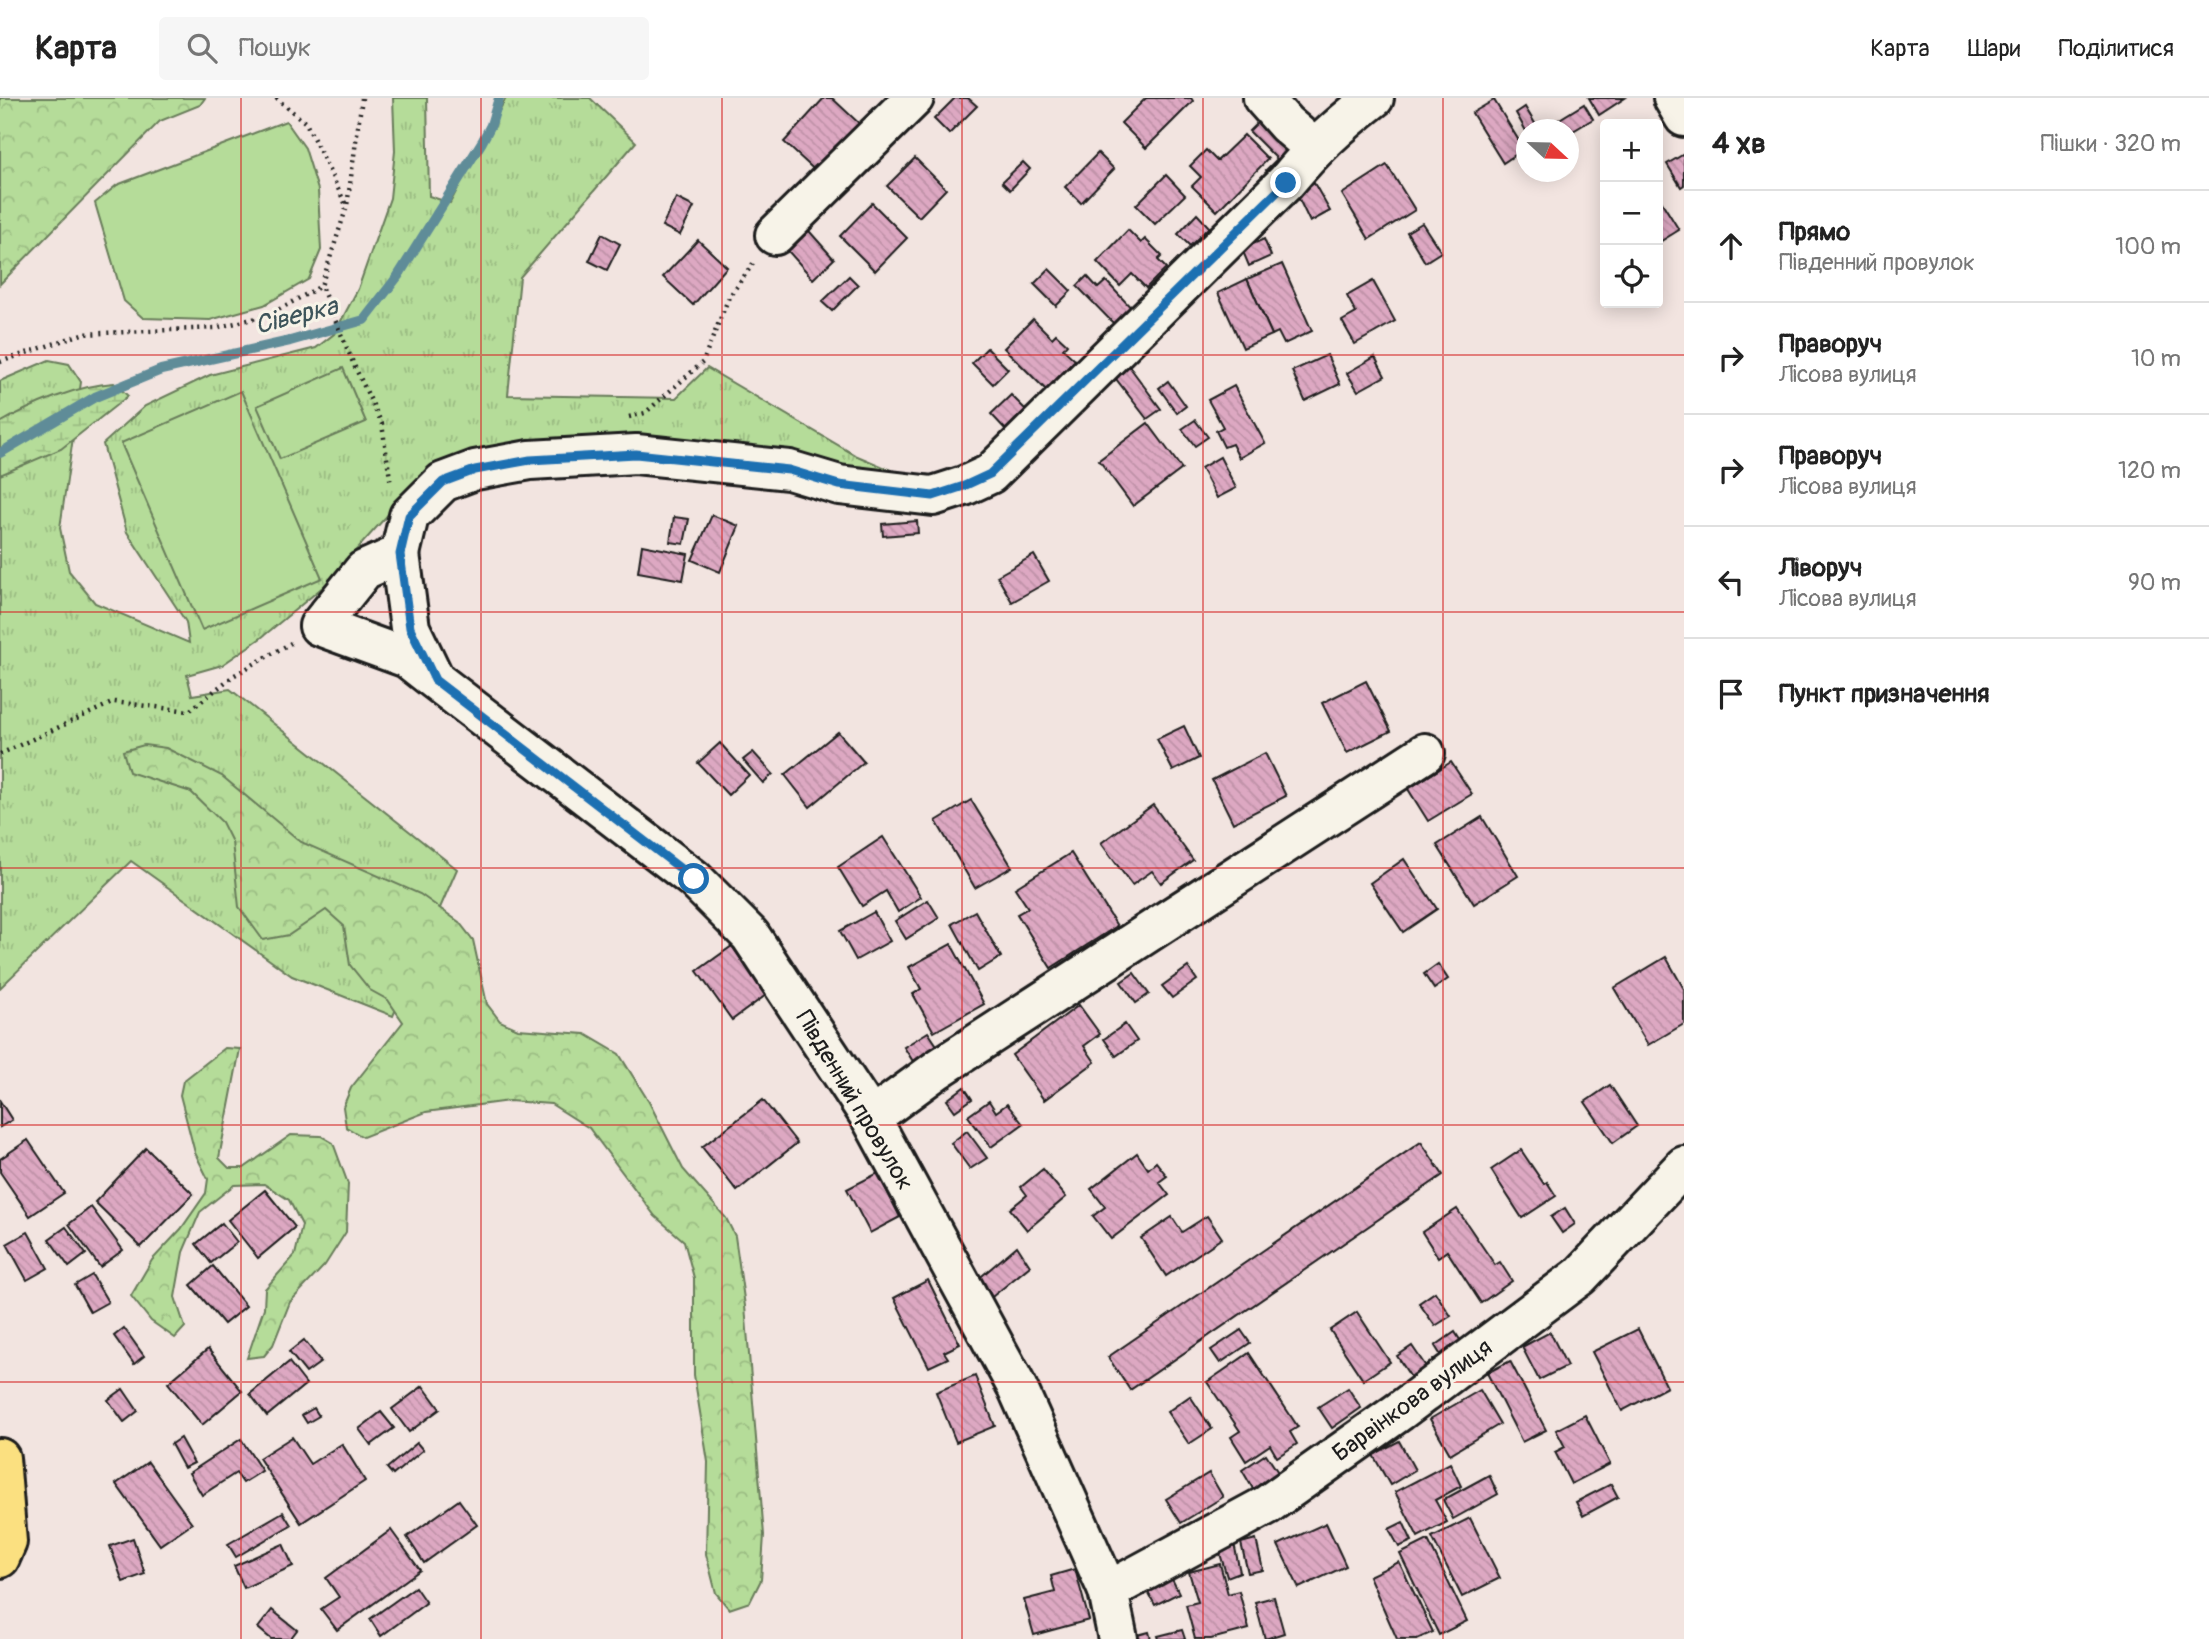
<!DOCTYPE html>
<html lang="uk">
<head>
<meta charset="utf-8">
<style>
	:root { --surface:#fff; --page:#f6f6f6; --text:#222; --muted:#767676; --line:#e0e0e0 }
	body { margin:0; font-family:Pangolin,sans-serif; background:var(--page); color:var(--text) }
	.controls { position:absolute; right:21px; top:21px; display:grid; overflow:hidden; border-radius:7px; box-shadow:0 4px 18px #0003 }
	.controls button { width:63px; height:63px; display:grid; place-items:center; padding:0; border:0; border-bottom:2px solid var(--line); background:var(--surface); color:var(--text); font:35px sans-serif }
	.compass { position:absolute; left:1516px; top:21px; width:63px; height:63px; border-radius:50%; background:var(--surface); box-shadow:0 4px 18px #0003; rotate:112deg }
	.stop { position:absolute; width:21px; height:21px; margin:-16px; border:5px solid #1f6fb2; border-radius:50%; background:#fff }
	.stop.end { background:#1f6fb2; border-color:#fff; box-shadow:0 2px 7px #0008 }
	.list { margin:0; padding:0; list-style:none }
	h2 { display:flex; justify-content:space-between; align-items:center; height:91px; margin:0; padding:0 28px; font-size:30px }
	h2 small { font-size:23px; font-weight:400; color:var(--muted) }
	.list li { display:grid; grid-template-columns:46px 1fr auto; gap:21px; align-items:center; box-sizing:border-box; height:112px; padding:0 28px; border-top:2px solid var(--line) }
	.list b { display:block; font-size:26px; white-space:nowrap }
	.list p { margin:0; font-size:23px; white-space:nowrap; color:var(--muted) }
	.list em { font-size:23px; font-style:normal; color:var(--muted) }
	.icon { flex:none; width:38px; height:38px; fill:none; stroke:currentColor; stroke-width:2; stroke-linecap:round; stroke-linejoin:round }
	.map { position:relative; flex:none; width:1684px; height:1541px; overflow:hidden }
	header { display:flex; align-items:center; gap:42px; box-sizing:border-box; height:98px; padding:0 35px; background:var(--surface); border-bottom:2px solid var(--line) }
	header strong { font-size:33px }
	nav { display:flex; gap:38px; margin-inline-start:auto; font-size:24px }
	.search { width:490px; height:63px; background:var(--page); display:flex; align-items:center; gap:18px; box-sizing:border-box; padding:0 24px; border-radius:7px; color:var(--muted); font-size:26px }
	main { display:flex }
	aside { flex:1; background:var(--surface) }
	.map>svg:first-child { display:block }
	.grass { fill:url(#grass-tufts); stroke:#687c5a; stroke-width:2 }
	.forest { fill:url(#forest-crowns); stroke:#687c5a; stroke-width:2 }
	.wetland { fill:url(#wetland-marsh); stroke:#687c5a; stroke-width:2 }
	.garden { fill:#b5dc99; stroke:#687c5a; stroke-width:2 }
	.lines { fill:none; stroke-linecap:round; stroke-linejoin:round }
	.stream { stroke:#5f8c98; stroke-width:10 }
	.building { fill:url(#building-back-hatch); stroke:#1c1c1c; stroke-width:2 }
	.minor-casing { stroke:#1c1c1c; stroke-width:44 }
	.major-casing { stroke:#1c1c1c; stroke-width:44 }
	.path { stroke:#1c1c1c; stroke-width:4.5; stroke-dasharray:2 5; stroke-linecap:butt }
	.minor { stroke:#f7f3e8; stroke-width:38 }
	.major { stroke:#fbe080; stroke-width:38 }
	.route { stroke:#1f6fb2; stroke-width:9 }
	.grid { fill:none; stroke:#d62828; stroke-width:2; stroke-opacity:0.55 }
	.labels { text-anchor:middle; stroke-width:6; stroke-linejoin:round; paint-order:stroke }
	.street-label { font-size:24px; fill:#1c1c1c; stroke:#f7f3e8 }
	.water-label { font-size:26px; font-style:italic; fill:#3d545a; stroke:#f7f3e8 }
</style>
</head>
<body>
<header>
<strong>Карта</strong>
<div class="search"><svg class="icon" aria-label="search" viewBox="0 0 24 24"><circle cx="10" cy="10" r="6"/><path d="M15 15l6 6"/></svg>Пошук</div>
<nav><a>Карта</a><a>Шари</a><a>Поділитися</a></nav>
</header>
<main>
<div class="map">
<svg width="1684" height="1541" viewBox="0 0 1684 1541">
	<defs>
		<pattern id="grass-tufts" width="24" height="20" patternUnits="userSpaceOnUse" patternTransform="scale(1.75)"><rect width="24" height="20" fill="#b5dc99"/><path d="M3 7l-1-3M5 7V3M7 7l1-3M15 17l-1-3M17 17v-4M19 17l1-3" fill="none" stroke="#9bbc83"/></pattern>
		<pattern id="forest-crowns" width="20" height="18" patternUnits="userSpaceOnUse" patternTransform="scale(1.75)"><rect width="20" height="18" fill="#b5dc99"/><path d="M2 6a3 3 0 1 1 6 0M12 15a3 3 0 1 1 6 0" fill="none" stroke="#9bbc83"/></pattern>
		<pattern id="wetland-marsh" width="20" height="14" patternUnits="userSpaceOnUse" patternTransform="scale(1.75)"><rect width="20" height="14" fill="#b5dc99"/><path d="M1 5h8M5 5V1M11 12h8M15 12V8" fill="none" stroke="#9bbc83"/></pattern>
		<pattern id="building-back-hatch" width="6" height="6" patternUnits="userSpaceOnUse" patternTransform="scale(1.75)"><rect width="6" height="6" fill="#dda8c2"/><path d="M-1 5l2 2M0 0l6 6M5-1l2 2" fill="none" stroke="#bd90a6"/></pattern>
	</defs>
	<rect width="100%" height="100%" fill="#f2e4e0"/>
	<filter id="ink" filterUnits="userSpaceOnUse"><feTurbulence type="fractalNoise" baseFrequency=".0143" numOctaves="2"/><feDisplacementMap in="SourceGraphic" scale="14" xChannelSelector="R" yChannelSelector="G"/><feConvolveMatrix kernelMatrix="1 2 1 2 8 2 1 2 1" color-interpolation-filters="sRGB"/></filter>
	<g filter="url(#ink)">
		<!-- grass -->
		<polygon class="grass" points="393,0 427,0 429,98 450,105 506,0 590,0 636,44 520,179 508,297 676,300 707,270 855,357 931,389 700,350 401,402 324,488 261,540 222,567 187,577 192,597 230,591 457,771 393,918 292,878 131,763 0,890 0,283 49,262 69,266 81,284 60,430 69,473 95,505 189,545 186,524 127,434 103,346 145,308 210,277 316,250 334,236 358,191 390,100 395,53"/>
		<!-- forest -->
		<g class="forest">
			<polygon points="0,0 205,0 200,7 160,23 0,186"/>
			<polygon points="144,647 166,650 222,678 301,744 420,796 459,824 473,842 487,906 500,923 518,931 585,936 619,956 649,1004 683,1071 726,1120 735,1138 745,1208 764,1437 761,1482 750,1504 729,1511 716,1495 706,1456 708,1364 694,1277 694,1180 684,1143 655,1118 589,1030 551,1006 509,1003 426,1014 363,1039 346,1029 343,1009 351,990 403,924 388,902 370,892 350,867 344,828 326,812 289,837 263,842 239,809 232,744 222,724 191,694 129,674 123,653"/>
			<polygon points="225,950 240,951 219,1060 229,1070 244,1070 291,1037 321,1038 333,1045 348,1086 346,1134 325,1167 290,1204 273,1247 264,1258 247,1260 264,1210 265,1191 295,1157 302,1127 289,1102 264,1086 234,1087 200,1114 183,1154 175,1199 185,1229 175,1240 151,1223 131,1198 152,1162 181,1131 206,1095 208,1081 195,1055 180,997 183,983"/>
		</g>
		<!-- wetland -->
		<path class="wetland" d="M114 285 128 298 61 351 0 377V325C31 307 78 287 114 285Z"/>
		<!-- garden -->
		<g class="garden">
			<polygon points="286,23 305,50 318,92 321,152 309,181 264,207 210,222 143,220 124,203 95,105 117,87"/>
			<polygon points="343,270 366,324 280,361 257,308"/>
			<polygon points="241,293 322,480 202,532 121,345"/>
		</g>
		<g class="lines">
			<!-- stream -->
			<polyline class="stream" points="0,355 95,299 161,272 290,243 364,222 398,178 482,44 491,27 499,0"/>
		</g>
		<!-- building -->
		<g class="building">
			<polygon points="824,0 832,0 864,30 820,77 784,44"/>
			<polygon points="955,0 968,0 977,8 949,36 934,21"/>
			<polygon points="1146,0 1191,0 1193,3 1146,50 1121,25"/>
			<polygon points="1589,0 1625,0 1599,17"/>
			<polygon points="1494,2 1524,51 1503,65 1472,15"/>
			<polygon points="1584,6 1593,21 1568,36 1568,32 1564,32 1558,22"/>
			<polygon points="1525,9 1539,32 1526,33 1516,15"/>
			<polygon points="1264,18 1278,33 1287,56 1274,80 1266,72 1277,61 1249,33"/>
			<polygon points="1244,37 1268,61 1217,113 1192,88 1201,79 1190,68 1206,52 1217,63"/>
			<polygon points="1098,55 1114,71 1081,105 1065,89"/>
			<polygon points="1684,56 1684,87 1681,89 1667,66"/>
			<polygon points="915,60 946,91 919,119 887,88"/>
			<polygon points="1023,64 1030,71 1010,92 1002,84"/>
			<polygon points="1387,67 1415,112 1369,141 1342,96"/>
			<polygon points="1166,77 1185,97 1155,126 1136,107"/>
			<polygon points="1314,85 1330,113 1310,124 1298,99"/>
			<polygon points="1658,98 1679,132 1658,145"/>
			<polygon points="676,100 694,109 680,137 662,128"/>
			<polygon points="872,105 907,140 875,173 840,138"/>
			<polygon points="1197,116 1209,129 1190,148 1178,136"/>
			<polygon points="802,125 834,161 813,181 781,145"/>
			<polygon points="1422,125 1441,154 1425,164 1407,134"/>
			<polygon points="1128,132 1141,145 1145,141 1162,158 1158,162 1166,170 1146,190 1132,176 1120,188 1097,164"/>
			<polygon points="602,136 620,146 607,172 589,163"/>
			<polygon points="1264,141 1271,158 1249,168 1242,151"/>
			<polygon points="698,142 727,169 693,207 663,179"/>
			<polygon points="1282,166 1312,233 1284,246 1278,234 1272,237 1247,181"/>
			<polygon points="1049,171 1071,193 1056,208 1034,186"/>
			<polygon points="849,178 858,187 832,213 822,204"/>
			<polygon points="1087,178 1098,190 1106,183 1136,215 1120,232 1077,188"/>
			<polygon points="1247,181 1272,237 1243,250 1218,195"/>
			<polygon points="1373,183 1395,223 1355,246 1342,223 1356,215 1347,198"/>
			<polygon points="1033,221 1052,240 1056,236 1067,246 1063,251 1075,262 1046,292 1004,250"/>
			<polygon points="987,250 1008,271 993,286 972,265"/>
			<polygon points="1327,257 1340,286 1305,303 1292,273"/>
			<polygon points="1375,259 1385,278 1358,293 1347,275"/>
			<polygon points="1126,264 1161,311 1147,321 1113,277"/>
			<polygon points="1168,283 1186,308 1177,315 1159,290"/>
			<polygon points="1234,288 1265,345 1239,360 1232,346 1224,349 1216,333 1223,329 1208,302"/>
			<polygon points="1011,297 1027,313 1007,333 991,316"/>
			<polygon points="1195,322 1208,339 1195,348 1182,331"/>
			<polygon points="1148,325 1182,371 1133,408 1099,362"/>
			<polygon points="1220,359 1236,390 1217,400 1201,370"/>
			<polygon points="712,417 739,428 720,474 692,462"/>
			<polygon points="674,419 689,421 684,446 670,444"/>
			<polygon points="917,423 918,435 883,438 882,426"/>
			<polygon points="642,447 688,456 683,482 638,474"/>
			<polygon points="1034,457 1049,483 1012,504 997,478"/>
			<polygon points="1366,583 1391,633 1347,655 1322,605"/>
			<polygon points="1184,628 1199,660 1173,673 1157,641"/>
			<polygon points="838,634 864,664 810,709 785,677"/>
			<polygon points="720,645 749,677 728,697 698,665"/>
			<polygon points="753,654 773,676 763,685 743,662"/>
			<polygon points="1265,655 1286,698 1233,725 1212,682"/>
			<polygon points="1451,664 1472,696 1428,723 1408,691"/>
			<polygon points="971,702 1012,769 975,790 936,723"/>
			<polygon points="1153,707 1193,762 1161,785 1152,773 1132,787 1101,745"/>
			<polygon points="1482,719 1518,778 1474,806 1437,747"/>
			<polygon points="883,739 921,799 898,814 886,793 862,808 838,769"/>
			<polygon points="1071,755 1117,828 1051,870 1017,816 1028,810 1015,790"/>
			<polygon points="1404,761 1437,811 1403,834 1370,785"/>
			<polygon points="928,802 939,820 906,841 895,823"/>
			<polygon points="975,813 1001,859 978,873 952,826"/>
			<polygon points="874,814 890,843 856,862 840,833"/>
			<polygon points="951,846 984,906 934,934 913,896 921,891 909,869"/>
			<polygon points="732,848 766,897 732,922 697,873"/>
			<polygon points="1666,859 1684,891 1684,926 1648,947 1614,890"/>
			<polygon points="1438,866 1448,881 1434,891 1424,876"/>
			<polygon points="1188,869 1197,882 1172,900 1162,888"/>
			<polygon points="1134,875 1149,896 1136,905 1121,884"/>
			<polygon points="1079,907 1100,936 1084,948 1095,964 1044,1002 1012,957"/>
			<polygon points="1125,926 1137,943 1116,958 1104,941"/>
			<polygon points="928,934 938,949 914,965 904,949"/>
			<polygon points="1610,987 1637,1028 1613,1045 1585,1004"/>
			<polygon points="964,989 972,1001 955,1013 947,1002"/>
			<polygon points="763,1002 797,1045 737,1093 702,1049"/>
			<polygon points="0,1003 12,1022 0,1029"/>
			<polygon points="989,1003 996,1014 1007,1006 1023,1026 991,1049 968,1018"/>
			<polygon points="967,1033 987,1060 970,1071 951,1045"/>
			<polygon points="28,1042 64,1095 30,1118 0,1074 0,1061"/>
			<polygon points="1421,1044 1443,1077 1130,1292 1108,1259"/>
			<polygon points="146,1050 193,1096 141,1149 95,1104"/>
			<polygon points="1521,1052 1544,1086 1547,1084 1556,1098 1522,1120 1491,1072"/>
			<polygon points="1137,1055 1148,1071 1156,1064 1167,1078 1159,1084 1169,1097 1111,1141 1093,1118 1105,1109 1091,1091"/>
			<polygon points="1043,1071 1066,1099 1027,1132 1010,1111 1027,1097 1021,1089"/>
			<polygon points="878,1075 900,1119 870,1135 847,1091"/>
			<polygon points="265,1092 295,1129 258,1160 228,1122"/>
			<polygon points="91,1109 123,1152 100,1169 69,1126"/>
			<polygon points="1565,1110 1575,1126 1562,1135 1551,1119"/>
			<polygon points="1457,1111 1495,1167 1500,1164 1512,1183 1481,1205 1447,1153 1438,1159 1422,1134"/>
			<polygon points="1207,1118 1222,1140 1166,1178 1141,1140 1172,1119 1182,1134"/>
			<polygon points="222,1125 237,1144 211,1165 196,1146"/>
			<polygon points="66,1129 86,1156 69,1169 49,1141"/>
			<polygon points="28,1134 48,1170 27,1182 7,1146"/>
			<polygon points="1017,1148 1030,1168 987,1203 976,1183"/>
			<polygon points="213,1168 246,1208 224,1226 191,1187"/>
			<polygon points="92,1177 108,1204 90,1214 75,1187"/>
			<polygon points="928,1182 960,1246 944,1254 948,1260 929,1269 894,1200"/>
			<polygon points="1435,1194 1451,1218 1435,1228 1419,1205"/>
			<polygon points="1357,1214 1390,1264 1363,1282 1330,1232"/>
			<polygon points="124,1230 144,1258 134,1266 114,1238"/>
			<polygon points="1638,1231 1667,1289 1622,1313 1592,1254"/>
			<polygon points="1241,1232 1250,1245 1220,1265 1211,1252"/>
			<polygon points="1455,1234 1462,1245 1442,1259 1435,1248"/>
			<polygon points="1550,1234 1567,1268 1539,1282 1522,1249"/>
			<polygon points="304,1242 321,1264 306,1275 289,1254"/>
			<polygon points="1412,1248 1427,1270 1412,1281 1397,1258"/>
			<polygon points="208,1251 242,1293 202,1327 168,1285"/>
			<polygon points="1249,1255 1298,1329 1290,1334 1297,1346 1277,1359 1270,1347 1246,1363 1231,1339 1240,1333 1207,1284"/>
			<polygon points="1510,1263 1546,1332 1522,1344 1487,1275"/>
			<polygon points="289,1264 306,1286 267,1318 250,1296"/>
			<polygon points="975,1278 995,1328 956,1344 936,1294"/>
			<polygon points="423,1288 440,1311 409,1334 392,1311"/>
			<polygon points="1348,1290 1361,1310 1332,1330 1318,1309"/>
			<polygon points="123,1291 138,1313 124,1324 108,1302"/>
			<polygon points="1480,1292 1500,1326 1450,1356 1430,1321"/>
			<polygon points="1190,1298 1212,1331 1189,1346 1167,1314"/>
			<polygon points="314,1310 319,1318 307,1325 302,1317"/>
			<polygon points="381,1314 394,1330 371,1347 359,1331"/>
			<polygon points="1585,1317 1610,1366 1571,1386 1555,1354 1565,1349 1556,1332"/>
			<polygon points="292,1339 310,1366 342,1346 365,1383 301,1425 259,1360"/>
			<polygon points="180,1340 194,1365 184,1370 171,1346"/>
			<polygon points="241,1341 262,1373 243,1385 236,1375 202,1397 189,1375"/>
			<polygon points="1399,1343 1415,1372 1390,1387 1373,1357"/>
			<polygon points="417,1345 423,1352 393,1377 387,1370"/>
			<polygon points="1266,1356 1281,1379 1256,1396 1242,1372"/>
			<polygon points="148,1364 192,1425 160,1447 116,1386"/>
			<polygon points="1450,1365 1461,1388 1435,1402 1447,1424 1418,1439 1395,1394"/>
			<polygon points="1209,1375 1223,1399 1181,1425 1166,1401"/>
			<polygon points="1489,1377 1498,1396 1453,1421 1443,1402"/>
			<polygon points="1611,1386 1618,1399 1583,1418 1576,1404"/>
			<polygon points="459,1402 477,1427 424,1465 407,1439"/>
			<polygon points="283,1414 291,1427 236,1459 228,1446"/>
			<polygon points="1470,1420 1500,1480 1462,1499 1432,1439"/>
			<polygon points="1403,1424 1412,1443 1399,1449 1389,1431"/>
			<polygon points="1326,1425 1346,1468 1299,1490 1278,1447"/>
			<polygon points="391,1432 420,1472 337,1532 321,1511 339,1499 326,1480"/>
			<polygon points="133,1440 145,1476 123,1484 110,1448"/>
			<polygon points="1256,1441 1263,1472 1248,1475 1241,1445"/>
			<polygon points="1428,1442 1467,1523 1439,1537 1400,1456"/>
			<polygon points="1234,1445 1240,1474 1227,1479 1219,1452"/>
			<polygon points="283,1446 293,1468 244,1490 234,1468"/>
			<polygon points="1399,1464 1433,1534 1417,1541 1397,1541 1369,1478"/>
			<polygon points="1220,1466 1228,1496 1239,1493 1249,1531 1211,1541 1195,1541 1186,1507 1198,1504 1189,1474"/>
			<polygon points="1075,1471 1089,1522 1034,1537 1024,1502 1055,1494 1051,1478"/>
			<polygon points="1170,1477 1179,1495 1155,1507 1145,1489"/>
			<polygon points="415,1489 426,1505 381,1538 370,1521"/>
			<polygon points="1274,1499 1284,1535 1265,1541 1255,1504"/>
			<polygon points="272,1512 297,1532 290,1541 271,1541 258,1530"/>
			<polygon points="1182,1532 1185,1541 1159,1541 1158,1538"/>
			<polygon points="1149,1534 1151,1541 1131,1541 1130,1539"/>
		</g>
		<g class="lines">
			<defs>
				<g id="minor">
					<polyline points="1263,0 1286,26 1314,50"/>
					<polyline points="1673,0 1684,19"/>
					<polyline points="775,137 914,0"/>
					<path d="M400 456 409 418 443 384 475 372 530 362 636 356 789 372 839 387 933 398 964 388 990 376 1286 84C1315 49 1338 28 1374 0"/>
					<polyline points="435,582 410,530 400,456 364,472 319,528 407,560 435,582 694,781 750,837 871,1020 1017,1289 1108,1493 1118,1541"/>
					<polyline points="871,1020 938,971 1425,655"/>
					<polyline points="1108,1493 1267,1407 1400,1313 1580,1178 1684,1068"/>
				</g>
				<polyline id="major" points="0,1360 7,1444 0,1460"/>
			</defs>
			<!-- minor casing -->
			<use href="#minor" class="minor-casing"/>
			<!-- major casing -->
			<use href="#major" class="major-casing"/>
			<!-- path -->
			<g class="path">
				<polyline points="276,0 306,25 346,107"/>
				<polyline points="362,0 347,108 321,188 354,267 382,326 391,387"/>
				<polyline points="0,264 82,236 215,230 269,217 321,188"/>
				<polyline points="629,319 645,315 703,264 729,199 755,163"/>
				<polyline points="0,656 114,604 189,613 233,578 291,545"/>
			</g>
			<!-- minor -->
			<use href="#minor" class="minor"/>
			<!-- major -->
			<use href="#major" class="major"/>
		</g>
	</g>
	<g class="lines" filter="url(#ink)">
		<!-- route -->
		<polyline class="route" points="694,781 435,582 410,530 400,456 409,418 443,384 475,372 530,362 636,356 789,372 839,387 933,398 964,388 990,376 1286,85"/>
	</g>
	<!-- grid -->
	<path class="grid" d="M241 0V1541M481 0V1541M722 0V1541M962 0V1541M1203 0V1541M1443 0V1541M0 257H1684M0 514H1684M0 770H1684M0 1027H1684M0 1284H1684"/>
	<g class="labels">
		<!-- street labels -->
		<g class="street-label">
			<text transform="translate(855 1002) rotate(59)" y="8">Південний провулок</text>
			<text transform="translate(1412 1302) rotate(-36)" y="8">Барвінкова вулиця</text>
		</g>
		<!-- water labels -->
		<g class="water-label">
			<text transform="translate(296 217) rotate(-14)" y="9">Сіверка</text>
		</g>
	</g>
</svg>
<div class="controls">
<button>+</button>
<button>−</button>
<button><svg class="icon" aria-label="locate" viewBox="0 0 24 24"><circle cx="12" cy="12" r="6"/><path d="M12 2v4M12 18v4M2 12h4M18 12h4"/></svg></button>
</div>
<svg class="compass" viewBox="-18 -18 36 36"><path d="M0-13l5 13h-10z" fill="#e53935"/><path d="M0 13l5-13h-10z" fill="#767676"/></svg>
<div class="stop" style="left:694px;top:781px"></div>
<div class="stop end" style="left:1286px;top:85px"></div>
</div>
<aside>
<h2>4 хв<small>Пішки · 320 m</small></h2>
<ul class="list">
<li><svg class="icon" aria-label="ahead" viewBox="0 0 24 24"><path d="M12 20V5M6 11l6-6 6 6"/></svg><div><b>Прямо</b><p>Південний провулок</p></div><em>100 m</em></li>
<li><svg class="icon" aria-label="right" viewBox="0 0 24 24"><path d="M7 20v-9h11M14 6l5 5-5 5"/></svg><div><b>Праворуч</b><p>Лісова вулиця</p></div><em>10 m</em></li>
<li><svg class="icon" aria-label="right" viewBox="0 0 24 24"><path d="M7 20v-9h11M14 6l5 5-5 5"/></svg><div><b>Праворуч</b><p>Лісова вулиця</p></div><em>120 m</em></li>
<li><svg class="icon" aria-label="left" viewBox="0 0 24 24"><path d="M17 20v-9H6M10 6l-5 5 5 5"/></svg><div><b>Ліворуч</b><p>Лісова вулиця</p></div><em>90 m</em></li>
<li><svg class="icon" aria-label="arrive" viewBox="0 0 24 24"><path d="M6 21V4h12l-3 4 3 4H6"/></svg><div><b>Пункт призначення</b></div></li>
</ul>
</aside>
</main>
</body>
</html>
